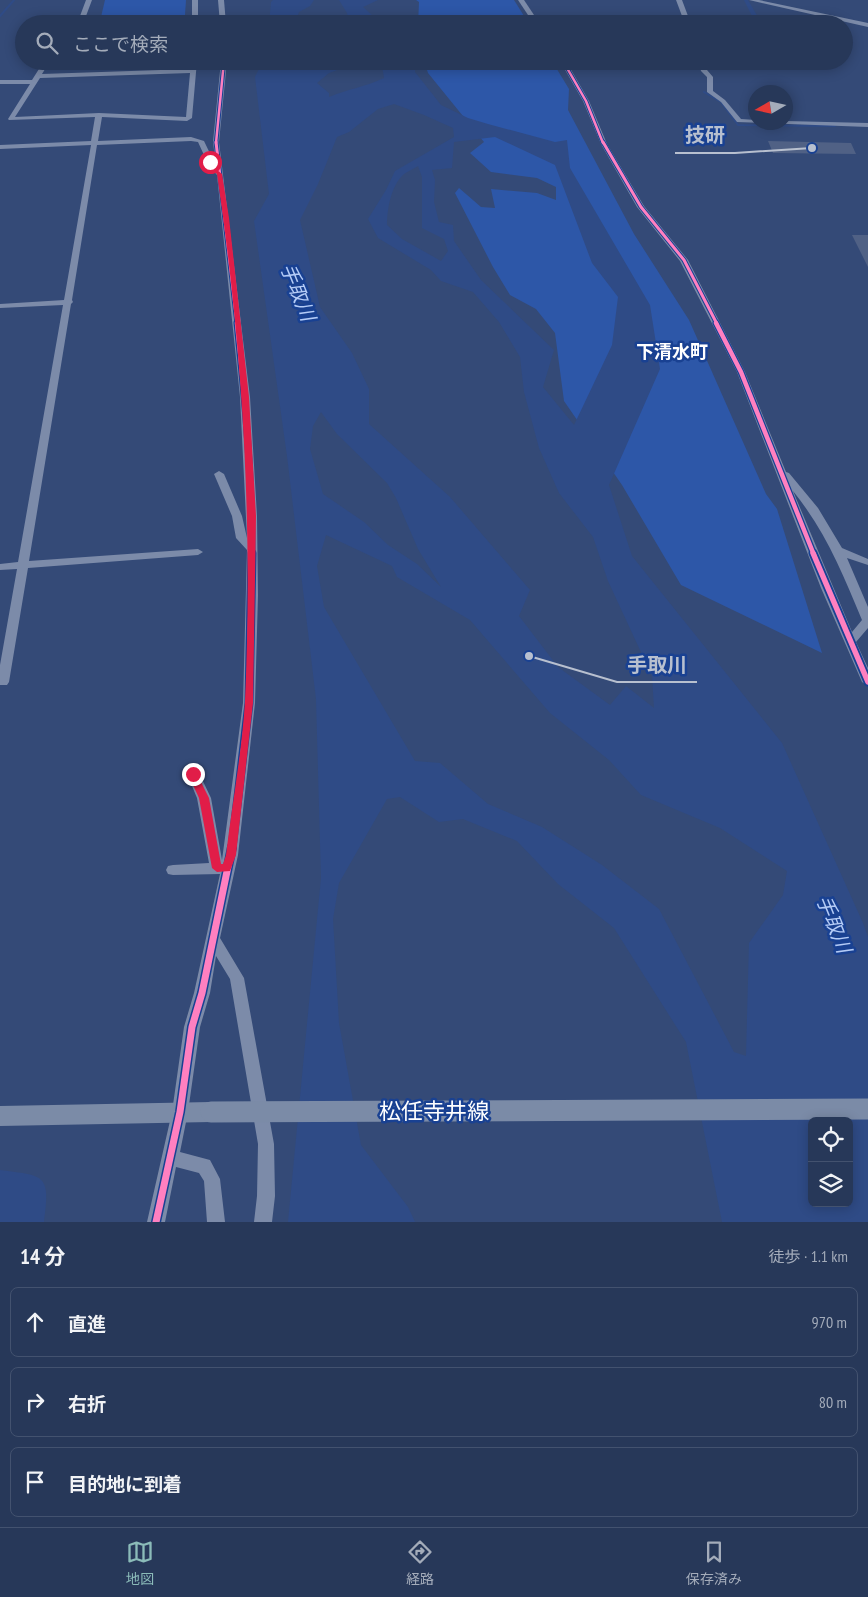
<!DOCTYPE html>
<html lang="ja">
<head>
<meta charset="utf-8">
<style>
	:root { --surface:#273859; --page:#2f3f5f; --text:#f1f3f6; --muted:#a4acba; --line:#43526f; --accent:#8bbbb9 }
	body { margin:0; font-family:"PT Sans Narrow","Noto Sans JP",sans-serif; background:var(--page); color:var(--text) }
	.controls { position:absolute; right:15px; bottom:15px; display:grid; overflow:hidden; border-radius:8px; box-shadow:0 2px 12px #0003 }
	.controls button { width:45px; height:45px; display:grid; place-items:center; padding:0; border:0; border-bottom:1px solid var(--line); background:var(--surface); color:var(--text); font:25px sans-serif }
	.compass { position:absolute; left:748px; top:85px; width:45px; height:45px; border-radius:50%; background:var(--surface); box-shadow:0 2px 12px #0003; rotate:261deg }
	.stop { position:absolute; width:15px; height:15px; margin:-11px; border:4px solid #e11d48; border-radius:50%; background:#fff }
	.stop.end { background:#e11d48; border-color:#fff; box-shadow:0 1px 5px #0008 }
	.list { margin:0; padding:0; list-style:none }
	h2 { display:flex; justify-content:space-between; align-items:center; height:65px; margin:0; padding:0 20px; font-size:21px }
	h2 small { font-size:16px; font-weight:400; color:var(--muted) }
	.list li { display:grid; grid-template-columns:32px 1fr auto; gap:15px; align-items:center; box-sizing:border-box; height:70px; margin:0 10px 10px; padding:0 10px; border:1px solid var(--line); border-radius:8px }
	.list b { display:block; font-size:19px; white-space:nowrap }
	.list em { font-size:16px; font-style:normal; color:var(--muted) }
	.icon { flex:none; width:28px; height:28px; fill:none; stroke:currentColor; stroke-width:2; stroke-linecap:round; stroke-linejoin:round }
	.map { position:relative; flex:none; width:868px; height:1222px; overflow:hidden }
	.search { position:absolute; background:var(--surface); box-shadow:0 2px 12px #0003; left:15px; right:15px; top:15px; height:55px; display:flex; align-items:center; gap:12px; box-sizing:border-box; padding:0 18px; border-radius:28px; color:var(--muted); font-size:19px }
	.sheet { height:305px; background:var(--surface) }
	nav { display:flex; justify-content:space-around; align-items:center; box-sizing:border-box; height:70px; border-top:1px solid var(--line); background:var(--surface); font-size:14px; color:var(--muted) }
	nav a { display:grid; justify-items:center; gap:2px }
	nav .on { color:var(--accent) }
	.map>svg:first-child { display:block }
	.green { fill:#2d57a8 }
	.water { fill:#2f4b86; fill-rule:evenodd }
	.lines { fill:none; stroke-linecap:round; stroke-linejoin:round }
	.stream { stroke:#2f4b86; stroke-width:2 }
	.canal { fill:#2f4b86; fill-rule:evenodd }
	.building { fill:#506185 }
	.minor { fill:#7c8ba9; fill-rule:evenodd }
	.major { fill:#7b8ba7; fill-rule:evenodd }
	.major-bridge { stroke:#7b8ba7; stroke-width:21 }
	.cycleway-far4-casing { stroke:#194192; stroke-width:4.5 }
	.cycleway-far3-casing { stroke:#194192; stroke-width:5 }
	.cycleway-far2-casing { stroke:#194192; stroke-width:7 }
	.cycleway-far1-casing { stroke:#194192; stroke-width:9 }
	.cycleway-casing { stroke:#194192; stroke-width:10 }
	.cycleway-far4 { stroke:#ff80c0; stroke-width:2.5 }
	.cycleway-far3 { stroke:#ff80c0; stroke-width:3 }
	.cycleway-far2 { stroke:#ff80c0; stroke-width:4.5 }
	.cycleway-far1 { stroke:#ff80c0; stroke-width:5.5 }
	.cycleway { stroke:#ff80c0; stroke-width:7 }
	.route { fill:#e11d48 }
	.labels { text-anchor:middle; stroke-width:5; stroke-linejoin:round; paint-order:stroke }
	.far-quarter-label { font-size:18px; font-weight:bold; fill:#fff; stroke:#194192 }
	.water-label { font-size:20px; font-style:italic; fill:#b4cbf6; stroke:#194192 }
	.near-street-label { font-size:22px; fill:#fff; stroke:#194192 }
	.leader { fill:none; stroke:#b8c0cf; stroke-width:2 }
	.callout-dot { fill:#b8c0cf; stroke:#194192; stroke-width:2 }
	.callout-label { font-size:20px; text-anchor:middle; font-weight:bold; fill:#b8c0cf; stroke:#194192; stroke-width:5; stroke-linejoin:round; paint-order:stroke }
</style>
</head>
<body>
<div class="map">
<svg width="868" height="1222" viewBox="0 0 868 1222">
	<rect width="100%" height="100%" fill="#344a77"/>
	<!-- green -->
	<g class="green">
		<polygon points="105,0 186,0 185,15 101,17"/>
		<polygon points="416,0 514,0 529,24 418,24 419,2"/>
		<polygon points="424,61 552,61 569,89 568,110 634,234 689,320 766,494 777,509 822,653 681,585 622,485 564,401 555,333 536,309 510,295 493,267 455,193 459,188 481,207 495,208 491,189 537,193 556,200 556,187 537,178 491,172 470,153 484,142 428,73"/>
	</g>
	<!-- water -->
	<g class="water">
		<polygon points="273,0 314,0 310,6 299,12 295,24 269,24 271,2"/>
		<polygon points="339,0 378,0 363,7 382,24 349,24 347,13"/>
		<path d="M263 61H314L316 65H331L333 61H344L343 68 329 73 317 83 329 93V97C348 89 365 87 384 78 383 66 380 65 369 61H415V72L441 105 468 118 488 124 555 142 567 140 570 168 650 305 660 369 609 485 632 556 782 743 863 923 868 937V1222H722L686 1042 614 928 558 884 517 841 463 819 439 822 400 797 387 799 339 883 333 919 339 1023 361 1145 408 1207 415 1222H288L321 878 316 699 287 456 254 221 269 194 255 77ZM394 104 424 115 453 128 454 137 395 171 386 190 368 219 378 238 431 270 441 281 473 292 499 322 520 357 524 392 539 448 559 493 593 537 608 581 652 676 654 708 626 686 610 705 558 667 519 616 530 590 450 497 369 424V389L352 353 320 307 300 220 318 184 337 137 349 132 378 109ZM495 137 555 165 592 263 618 297 612 345 574 425 543 387 554 350 481 280 454 241 453 225 439 222 434 202 435 180 432 170 452 168 454 142ZM418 166 422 177V228L444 239 448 251 441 261 402 239 387 225C387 210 391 185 404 174 408 171 414 169 418 166ZM321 412 337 434 387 483 396 498 418 549 441 587 417 564 388 545 364 522 323 494 310 449 313 426ZM326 535 392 566 397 577 470 620 550 713 609 760 641 795 720 828 787 871 783 895 749 943 746 1056 734 1052 659 909 602 865 542 827 488 804 440 763 415 761 324 607 317 566ZM812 1121H849V1203H812Z"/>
		<path d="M0 1170C44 1176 51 1173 44 1222H0Z"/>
	</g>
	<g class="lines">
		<!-- stream -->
		<g class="stream">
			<polyline points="0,16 14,0"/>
			<polyline points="704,92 721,102 738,125 835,126"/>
		</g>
		<!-- canal -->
		<polygon class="canal" points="744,0 748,0 762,24 756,24"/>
	</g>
	<!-- building -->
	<g class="building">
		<polygon points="768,141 851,143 856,154 773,153"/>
		<polygon points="852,235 868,235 868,267"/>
	</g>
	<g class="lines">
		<!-- minor -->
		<g class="minor">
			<polygon points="86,0 92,0 83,24 77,24"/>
			<rect x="192" y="0" width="6" height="24"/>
			<polygon points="218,0 224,0 226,24 220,24"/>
			<polygon points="518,0 524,0 540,24 534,24"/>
			<polygon points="676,0 682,0 691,24 685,24"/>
			<polygon points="749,0 759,0 868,23 868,27"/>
			<path d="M44 61H50L42 74 190 69 191 61H197L192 118 187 121 102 117 98 141 191 137 204 141 216 166 213 142 221 61H227L219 142 250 397 257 516 258 595 255 703 238 855 220 938 244 978 274 1144 275 1196 272 1222H254L257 1196 258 1144 230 979 216 956 210 993 200 1027 188 1112 180 1152 210 1160 220 1179 225 1222H207L204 1181 199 1173 176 1167 165 1222H147L172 1112 184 1027 194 993 220 874 173 875 168 874 166 870 168 866 173 865 209 863 197 798 187 774 188 771H198L211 798 222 860 243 703 247 550 236 538 232 516 214 474 219 471 224 474 242 516 247 538 240 397 217 175 209 166 198 142 191 141 97 145 72 300 73 302 71 304 29 561 198 549 203 552 198 555 28 568 9 682 7 685H0V665L17 569 0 570V564L18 562 63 305 0 308V304L64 300 91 145 0 149V145L91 141 95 117 9 120 8 119 30 84H0V80H32ZM190 73 186 117 99 113 15 117 40 78Z"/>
			<path d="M560 61H566L589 101 607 144 644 206 688 260 745 372 786 472 789 473 818 508 842 548 868 559V565L847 558 868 607V628L856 642 868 668V686L862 682 821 588 737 372 680 261 637 207 601 144 583 101ZM793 491C826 532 842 572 862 620L852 632Z"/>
			<polygon points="698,61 704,61 707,70 713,77 713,91 725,100 741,119 756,120 756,122 786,122 786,121 868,123 868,127 737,122 721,102 707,92 707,77 701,71"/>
		</g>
		<!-- major -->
		<polygon class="major" points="211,1102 219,1105 222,1112 219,1119 211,1122 0,1126 0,1106"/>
		<!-- major-bridge -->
		<polyline class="major-bridge" points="211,1112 868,1109"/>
		<defs>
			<g id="cycleway-far4">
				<polyline points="563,61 586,101 603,143"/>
				<polyline points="216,143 224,61"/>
			</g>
			<g id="cycleway-far3">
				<polyline points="216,142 237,324"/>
				<polyline points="603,142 641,207 684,260 717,324"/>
			</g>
			<g id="cycleway-far2">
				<path d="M237 323C245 400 252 477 252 555"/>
				<polyline points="716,323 741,372 814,555"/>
			</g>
			<g id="cycleway-far1">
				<polyline points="813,553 868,682"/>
				<polyline points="232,848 249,703 252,553"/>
			</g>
			<polyline id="cycleway" points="156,1222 180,1112 192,1027 202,993 232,847"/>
		</defs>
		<!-- cycleway-far4 casing -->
		<use href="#cycleway-far4" class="cycleway-far4-casing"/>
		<!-- cycleway-far3 casing -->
		<use href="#cycleway-far3" class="cycleway-far3-casing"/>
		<!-- cycleway-far2 casing -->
		<use href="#cycleway-far2" class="cycleway-far2-casing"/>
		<!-- cycleway-far1 casing -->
		<use href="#cycleway-far1" class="cycleway-far1-casing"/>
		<!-- cycleway casing -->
		<use href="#cycleway" class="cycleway-casing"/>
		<!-- cycleway-far4 -->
		<use href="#cycleway-far4" class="cycleway-far4"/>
		<!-- cycleway-far3 -->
		<use href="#cycleway-far3" class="cycleway-far3"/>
		<!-- cycleway-far2 -->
		<use href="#cycleway-far2" class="cycleway-far2"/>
		<!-- cycleway-far1 -->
		<use href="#cycleway-far1" class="cycleway-far1"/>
		<!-- cycleway -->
		<use href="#cycleway" class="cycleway"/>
	</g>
	<!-- route -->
	<path class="route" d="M208 160H212L217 170 222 174 229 218 249 397 256 516 253 703 236 855 230 871 217 872 212 868 199 798 188 774 190 772H196L209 798 221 864H223L226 855C232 804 242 752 245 701 253 525 243 349 217 174L213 171Z"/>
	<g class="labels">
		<!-- far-quarter labels -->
		<g class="far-quarter-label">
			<text x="672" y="358">下清水町</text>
		</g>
		<!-- water labels -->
		<g class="water-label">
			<text transform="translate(298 292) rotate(68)" y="7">手取川</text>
			<text transform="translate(834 924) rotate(68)" y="7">手取川</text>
		</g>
		<!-- near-street labels -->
		<g class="near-street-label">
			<text x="434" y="1119">松任寺井線</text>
		</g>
	</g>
	<!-- callouts -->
	<path class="leader" d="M812 148L735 153H675M529 656L617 682H697"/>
	<g class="callout-dot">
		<circle cx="812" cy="148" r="5"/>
		<circle cx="529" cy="656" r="5"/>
	</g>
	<g class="callout-label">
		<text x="705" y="142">技研</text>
		<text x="657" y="672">手取川</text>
	</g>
</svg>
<div class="controls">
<button><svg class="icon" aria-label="locate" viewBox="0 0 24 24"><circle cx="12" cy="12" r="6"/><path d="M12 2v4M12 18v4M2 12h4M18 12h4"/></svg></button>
<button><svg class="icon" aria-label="layers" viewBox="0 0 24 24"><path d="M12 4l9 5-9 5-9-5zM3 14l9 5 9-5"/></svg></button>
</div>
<svg class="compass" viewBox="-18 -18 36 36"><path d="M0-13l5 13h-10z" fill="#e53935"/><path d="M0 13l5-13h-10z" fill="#a4acba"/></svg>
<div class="stop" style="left:210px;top:162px"></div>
<div class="stop end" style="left:193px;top:774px"></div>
<div class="search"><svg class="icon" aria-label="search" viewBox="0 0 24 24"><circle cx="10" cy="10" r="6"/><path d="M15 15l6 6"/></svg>ここで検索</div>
</div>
<section class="sheet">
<h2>14 分<small>徒歩 · 1.1 km</small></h2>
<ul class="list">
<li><svg class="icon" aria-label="ahead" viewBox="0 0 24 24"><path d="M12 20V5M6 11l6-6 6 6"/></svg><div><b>直進</b></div><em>970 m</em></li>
<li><svg class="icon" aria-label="right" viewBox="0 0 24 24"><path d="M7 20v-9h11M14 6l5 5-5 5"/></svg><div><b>右折</b></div><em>80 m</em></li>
<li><svg class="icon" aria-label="arrive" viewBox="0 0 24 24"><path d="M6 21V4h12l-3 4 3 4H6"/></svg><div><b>目的地に到着</b></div></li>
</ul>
</section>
<nav>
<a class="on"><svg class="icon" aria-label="map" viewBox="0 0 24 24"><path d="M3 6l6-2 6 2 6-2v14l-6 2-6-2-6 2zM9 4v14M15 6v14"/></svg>地図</a>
<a><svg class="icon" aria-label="directions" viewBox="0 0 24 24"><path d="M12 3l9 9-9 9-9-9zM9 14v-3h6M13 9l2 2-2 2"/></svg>経路</a>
<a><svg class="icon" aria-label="saved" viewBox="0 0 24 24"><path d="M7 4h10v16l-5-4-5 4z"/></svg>保存済み</a>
</nav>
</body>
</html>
